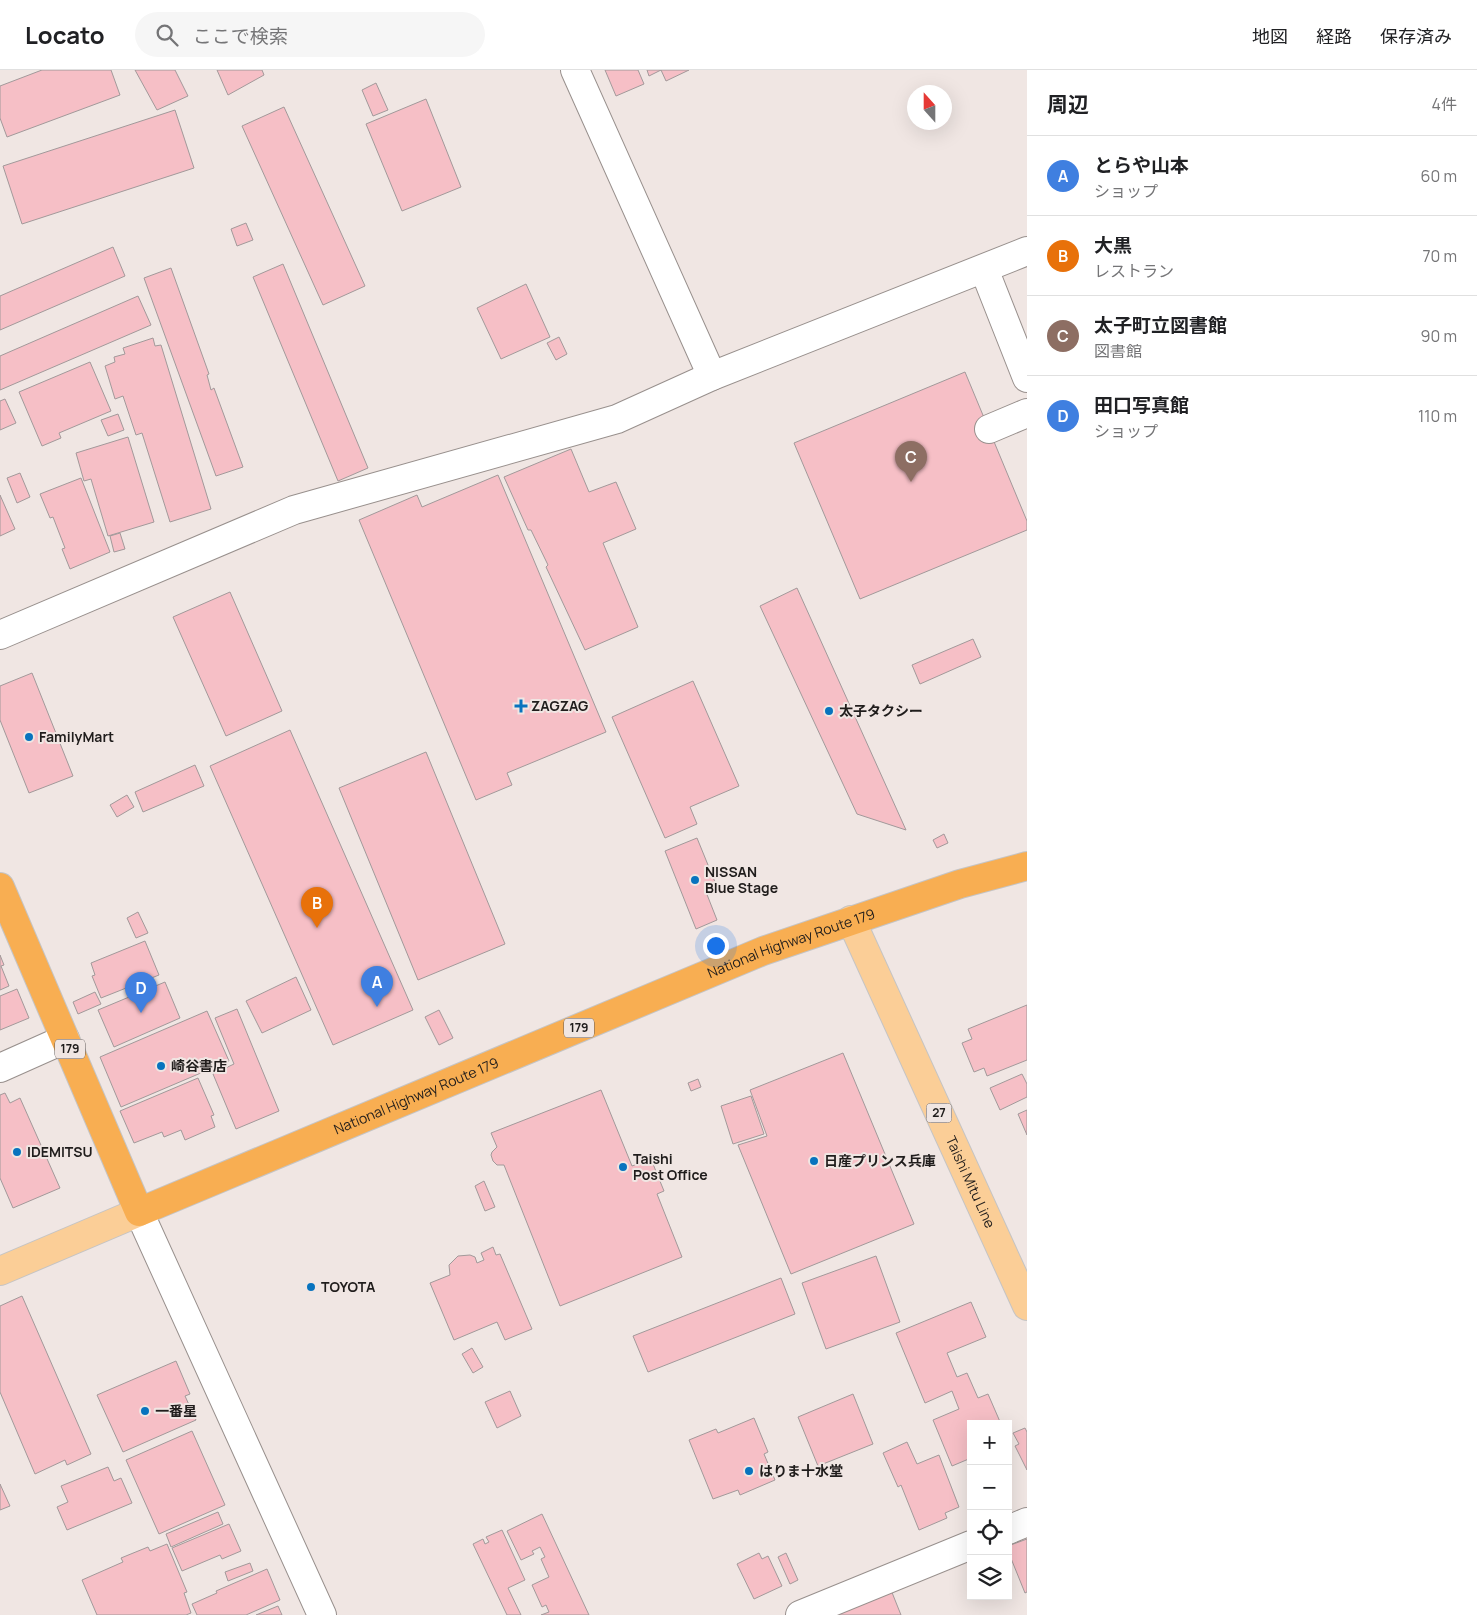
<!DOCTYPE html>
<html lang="ja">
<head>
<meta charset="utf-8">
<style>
	:root { --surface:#fff; --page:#f6f6f6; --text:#202124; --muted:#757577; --line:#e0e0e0; --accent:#db2777 }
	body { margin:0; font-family:Manrope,"Noto Sans JP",sans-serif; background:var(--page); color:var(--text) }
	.controls { position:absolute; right:15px; bottom:15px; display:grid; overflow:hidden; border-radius:0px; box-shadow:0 5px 20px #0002 }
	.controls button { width:45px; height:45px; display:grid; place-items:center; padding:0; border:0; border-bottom:1px solid var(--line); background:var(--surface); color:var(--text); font:25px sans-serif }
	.compass { position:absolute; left:907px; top:15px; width:45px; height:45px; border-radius:50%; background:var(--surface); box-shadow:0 5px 20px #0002; rotate:339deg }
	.you { position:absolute; left:715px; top:875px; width:18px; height:18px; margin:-12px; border:4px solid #fff; border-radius:50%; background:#1a73e8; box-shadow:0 0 0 8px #1a73e833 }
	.badge { display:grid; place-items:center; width:32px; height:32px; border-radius:50%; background:var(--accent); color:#fff; font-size:16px; font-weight:700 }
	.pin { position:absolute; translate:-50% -41px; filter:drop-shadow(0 1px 2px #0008) }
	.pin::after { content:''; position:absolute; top:26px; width:18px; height:15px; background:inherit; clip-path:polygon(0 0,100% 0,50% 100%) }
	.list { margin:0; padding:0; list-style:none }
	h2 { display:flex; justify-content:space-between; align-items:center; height:65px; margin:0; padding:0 20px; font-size:21px }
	h2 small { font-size:16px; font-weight:400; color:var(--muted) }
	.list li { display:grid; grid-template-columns:32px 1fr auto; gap:15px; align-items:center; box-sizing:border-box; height:80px; padding:0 20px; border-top:1px solid var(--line) }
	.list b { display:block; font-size:19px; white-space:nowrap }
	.list p { margin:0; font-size:16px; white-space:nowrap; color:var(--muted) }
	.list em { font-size:16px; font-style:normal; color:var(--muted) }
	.icon { flex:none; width:28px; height:28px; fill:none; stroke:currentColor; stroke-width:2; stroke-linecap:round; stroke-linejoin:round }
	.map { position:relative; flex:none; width:1027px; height:1545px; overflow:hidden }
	header { display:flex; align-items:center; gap:30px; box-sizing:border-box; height:70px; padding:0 25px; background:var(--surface); border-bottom:1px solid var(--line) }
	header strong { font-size:24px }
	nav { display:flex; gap:28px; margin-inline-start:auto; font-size:18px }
	.search { width:350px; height:45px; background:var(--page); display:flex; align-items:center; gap:12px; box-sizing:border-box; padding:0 18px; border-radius:28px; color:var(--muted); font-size:19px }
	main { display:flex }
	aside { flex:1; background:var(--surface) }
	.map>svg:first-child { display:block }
	.building { fill:#f6bfc6; stroke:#a2999a }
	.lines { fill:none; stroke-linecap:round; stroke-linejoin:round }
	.minor-casing { stroke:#98908d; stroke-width:30 }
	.major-casing { stroke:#c5c4c4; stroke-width:30 }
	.highway-casing { stroke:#c5c4c4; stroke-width:30 }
	.minor { stroke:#fff; stroke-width:28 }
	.major { stroke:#fbce97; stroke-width:28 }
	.highway { stroke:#f8ae52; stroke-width:28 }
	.poi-dot { fill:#0873be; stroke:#f0e6e3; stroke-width:2 }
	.labels { text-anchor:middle; stroke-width:4; stroke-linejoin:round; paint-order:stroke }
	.shield { fill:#f0e6e3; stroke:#5e5958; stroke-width:1 }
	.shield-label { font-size:12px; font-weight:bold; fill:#201d1c }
	.poi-label { font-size:14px; font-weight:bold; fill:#201d1c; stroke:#f0e6e3; text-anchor:start }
	.street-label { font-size:14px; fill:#201d1c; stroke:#f0e6e3 }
</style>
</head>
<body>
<header>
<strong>Locato</strong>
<div class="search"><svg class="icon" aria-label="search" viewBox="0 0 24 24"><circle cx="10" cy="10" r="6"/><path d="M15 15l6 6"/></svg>ここで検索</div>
<nav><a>地図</a><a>経路</a><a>保存済み</a></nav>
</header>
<main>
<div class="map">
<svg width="1027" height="1545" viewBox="0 0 1027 1545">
	<rect width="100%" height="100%" fill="#f0e6e3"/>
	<!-- building -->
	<g class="building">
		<polygon points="42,0 111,0 120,25 7,67 0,48 0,16"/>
		<polygon points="135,0 175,0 188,26 157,40"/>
		<polygon points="217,0 262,0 264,5 228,25"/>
		<polygon points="605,0 638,0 644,14 616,26"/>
		<polygon points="647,0 689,0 666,11 661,0 649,6"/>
		<polygon points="376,13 388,40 373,46 362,20"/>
		<polygon points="426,29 461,117 402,141 366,54"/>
		<polygon points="284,37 365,216 323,235 242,56"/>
		<polygon points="175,40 194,98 22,154 3,96"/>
		<polygon points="246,153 253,170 237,176 231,159"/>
		<polygon points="113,177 125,206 0,260 0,226"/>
		<polygon points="283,194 368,398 338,411 253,207"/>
		<polygon points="171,198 209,304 207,305 211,320 214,318 243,397 216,406 144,208"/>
		<polygon points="526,214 550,267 501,289 477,238"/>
		<polygon points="138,226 151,255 0,320 0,286"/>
		<polygon points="559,267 567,284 556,290 547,273"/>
		<polygon points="153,268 155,276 161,275 211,439 170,452 142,363 136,365 123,326 115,329 105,296 115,292 114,287 125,284 123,278"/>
		<polygon points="90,292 111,341 59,363 61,368 42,376 19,322"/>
		<polygon points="965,302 1027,451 1027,460 860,529 794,373"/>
		<polygon points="5,329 16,353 0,360 0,331"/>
		<polygon points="118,344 124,360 108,366 101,350"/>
		<polygon points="128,367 154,452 108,466 91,409 84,411 76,383"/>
		<polygon points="571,379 589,422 616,412 636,459 603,473 638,557 585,580 546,497 548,495 531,460 528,460 504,407"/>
		<polygon points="20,403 30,427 17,433 7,408"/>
		<polygon points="498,405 606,662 507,703 512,715 476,730 359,450 417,425 422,437"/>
		<polygon points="81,408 110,482 70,499 62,479 65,478 53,447 50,448 40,424"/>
		<polygon points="0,425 15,459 0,466"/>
		<polygon points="120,463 125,479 114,482 110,466"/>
		<polygon points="797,518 906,760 857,744 760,536"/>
		<polygon points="230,522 282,641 226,666 173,547"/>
		<polygon points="973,569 981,587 920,614 912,595"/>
		<polygon points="32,603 73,706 29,723 0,650 0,616"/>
		<polygon points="693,611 739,716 690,737 697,754 665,768 612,647"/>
		<polygon points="290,660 413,940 333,975 210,696"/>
		<polygon points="426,682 505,874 418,910 339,718"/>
		<polygon points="195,695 204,716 143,742 135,722"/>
		<polygon points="127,725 134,737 117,747 110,735"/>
		<polygon points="944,764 948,773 937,778 933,770"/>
		<polygon points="697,768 717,817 706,822 717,850 696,859 665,781"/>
		<polygon points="138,842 148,863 136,868 127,848"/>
		<polygon points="145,871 159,905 101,928 92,906 95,905 91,893"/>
		<polygon points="0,885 4,895 1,896 9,916 0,920"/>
		<polygon points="296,907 311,940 262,963 246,931"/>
		<polygon points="165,912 180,948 114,977 98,940"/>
		<polygon points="17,919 29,948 0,960 0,926"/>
		<polygon points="95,922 101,934 78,944 73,932"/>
		<polygon points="1027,935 1027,990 987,1006 984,998 974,1002 962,973 972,969 968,959"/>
		<polygon points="237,939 279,1041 236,1059 213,1004 234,994 215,948"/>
		<polygon points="439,940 453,968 439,975 425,947"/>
		<polygon points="207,941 229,991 121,1037 100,987"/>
		<polygon points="843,983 914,1154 791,1204 738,1075 767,1066 750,1020"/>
		<polygon points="1022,1004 1027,1014 1027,1027 1000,1040 990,1018"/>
		<polygon points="198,1008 214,1045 211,1046 215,1057 185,1070 181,1060 164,1067 162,1062 134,1073 120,1041"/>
		<polygon points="698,1009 701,1017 691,1021 688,1013"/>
		<polygon points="601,1020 632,1096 651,1089 664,1121 657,1124 682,1187 560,1236 504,1095 497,1095 493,1091 491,1085 492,1082 497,1077 491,1063"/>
		<polygon points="5,1023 10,1033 20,1028 60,1118 13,1138 0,1108 0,1025"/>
		<polygon points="751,1026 764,1064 733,1074 721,1036"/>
		<polygon points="1027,1040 1027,1065 1018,1044"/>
		<polygon points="484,1111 495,1137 485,1141 475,1116"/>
		<polygon points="493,1177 496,1185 500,1184 532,1259 505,1270 497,1252 454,1270 430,1213 450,1205 449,1195 458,1186 470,1185 475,1187 477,1193 484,1190 481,1183"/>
		<polygon points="876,1186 900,1252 826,1279 802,1213"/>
		<polygon points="781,1208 795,1244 648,1302 633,1266"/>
		<polygon points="22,1226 91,1384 67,1395 65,1390 35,1404 0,1322 0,1236"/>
		<polygon points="971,1232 986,1267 947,1283 957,1307 967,1303 978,1328 988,1324 1001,1354 971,1354 971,1388 952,1396 933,1350 959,1339 952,1321 925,1333 896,1263"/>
		<polygon points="472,1278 483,1297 473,1303 462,1284"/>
		<polygon points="176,1291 190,1324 185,1326 196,1350 123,1382 97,1325"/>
		<polygon points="510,1321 521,1346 497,1358 485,1332"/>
		<polygon points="853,1324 873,1374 818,1396 798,1347"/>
		<polygon points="754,1348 768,1382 764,1384 775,1410 740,1425 738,1420 713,1429 689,1370 716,1359 718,1363"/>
		<polygon points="1025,1358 1027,1362 1027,1400 1015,1376 1019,1374 1013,1363"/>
		<polygon points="192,1361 225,1435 159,1464 126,1390"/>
		<polygon points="907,1372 917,1394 939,1385 959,1437 945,1443 947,1448 919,1460 901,1415 898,1417 883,1383"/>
		<polygon points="108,1397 114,1411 121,1408 132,1433 67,1460 57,1437 68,1432 61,1416"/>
		<polygon points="0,1414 10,1436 0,1440"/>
		<polygon points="218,1442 223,1454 171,1477 166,1464"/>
		<polygon points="542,1444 589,1545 541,1545 549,1542 546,1535 542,1537 532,1515 549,1507 541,1489 545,1487 540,1477 532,1481 534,1484 521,1490 507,1461"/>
		<polygon points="229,1454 241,1481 222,1489 220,1485 182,1501 172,1478"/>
		<polygon points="502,1460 525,1510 508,1518 521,1545 507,1545 473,1474 483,1469 485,1474 489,1472 486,1467"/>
		<polygon points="1027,1469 1027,1522 1025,1523 1008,1481 1008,1476"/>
		<polygon points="167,1474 187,1522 184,1523 191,1543 186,1545 97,1545 82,1510 123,1492 121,1488 148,1477 150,1481"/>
		<polygon points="759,1483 762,1489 768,1486 782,1516 754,1529 737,1494"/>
		<polygon points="786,1483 798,1510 790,1514 778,1487"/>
		<polygon points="250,1493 253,1501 228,1511 225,1502"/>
		<polygon points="267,1499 280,1530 246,1545 197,1545 192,1534 217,1523 216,1521"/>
		<polygon points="891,1520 901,1545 826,1545"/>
		<polygon points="278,1536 282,1545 256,1545"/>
	</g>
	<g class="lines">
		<defs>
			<g id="minor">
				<polyline points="575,0 712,306"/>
				<polyline points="984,199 1027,308"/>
				<polyline points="989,359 1027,343"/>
				<polyline points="0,565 294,440 617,349 712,306 1027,181"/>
				<polyline points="0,998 65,969"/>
				<polyline points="139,1142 322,1545"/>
				<polyline points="1008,1460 1027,1452"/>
				<polyline points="800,1545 971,1475"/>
			</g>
			<g id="major">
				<path id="s1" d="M851 850 1027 1236"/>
				<polyline points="0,1201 139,1142"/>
			</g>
			<g id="highway">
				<path id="s2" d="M0 817 139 1142 763 881 960 814 1027 796"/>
			</g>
		</defs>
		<!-- minor casing -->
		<use href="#minor" class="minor-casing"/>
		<!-- major casing -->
		<use href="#major" class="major-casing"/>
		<!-- highway casing -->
		<use href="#highway" class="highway-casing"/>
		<!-- minor -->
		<use href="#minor" class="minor"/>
		<!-- major -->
		<use href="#major" class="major"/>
		<!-- highway -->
		<use href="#highway" class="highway"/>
	</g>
	<!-- markers -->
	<g class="poi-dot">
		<path d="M518.5 628.5h5v5h5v5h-5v5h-5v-5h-5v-5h5z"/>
		<circle cx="829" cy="641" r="5"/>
		<circle cx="29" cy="667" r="5"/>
		<circle cx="695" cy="810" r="5"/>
		<circle cx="161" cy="996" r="5"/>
		<circle cx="17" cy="1082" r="5"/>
		<circle cx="814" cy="1091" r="5"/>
		<circle cx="623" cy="1097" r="5"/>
		<circle cx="311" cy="1217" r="5"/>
		<circle cx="145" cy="1341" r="5"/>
		<circle cx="749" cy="1401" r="5"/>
	</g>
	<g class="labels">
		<!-- shield labels -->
		<g class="shield">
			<rect x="564" y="948.5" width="30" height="19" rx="4"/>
			<rect x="55" y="969.5" width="30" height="19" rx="4"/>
			<rect x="926.5" y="1033.5" width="25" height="19" rx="4"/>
		</g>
		<g class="shield-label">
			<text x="579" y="962">179</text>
			<text x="70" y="983">179</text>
			<text x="939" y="1047">27</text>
		</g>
		<!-- poi labels -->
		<g class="poi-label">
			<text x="531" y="641">ZAGZAG</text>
			<text x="839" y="646">太子タクシー</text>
			<text x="39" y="672">FamilyMart</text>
			<text x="705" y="807">NISSAN<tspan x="705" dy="16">Blue Stage</tspan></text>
			<text x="171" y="1001">崎谷書店</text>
			<text x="27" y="1087">IDEMITSU</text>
			<text x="633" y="1094">Taishi<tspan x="633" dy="16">Post Office</tspan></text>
			<text x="824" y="1096">日産プリンス兵庫</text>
			<text x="321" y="1222">TOYOTA</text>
			<text x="155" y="1346">一番星</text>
			<text x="759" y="1406">はりま十水堂</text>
		</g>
		<!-- street labels -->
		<g class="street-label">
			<text dy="5" stroke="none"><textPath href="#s2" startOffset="1059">National Highway Route 179</textPath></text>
			<text dy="5" stroke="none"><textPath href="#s2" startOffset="654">National Highway Route 179</textPath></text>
			<text dy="5" stroke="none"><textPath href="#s1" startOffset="288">Taishi Mitu Line</textPath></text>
		</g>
	</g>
</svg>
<div class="controls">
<button>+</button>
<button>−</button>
<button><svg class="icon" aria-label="locate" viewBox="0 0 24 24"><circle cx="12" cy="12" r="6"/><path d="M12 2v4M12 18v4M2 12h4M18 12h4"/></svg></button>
<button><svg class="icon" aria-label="layers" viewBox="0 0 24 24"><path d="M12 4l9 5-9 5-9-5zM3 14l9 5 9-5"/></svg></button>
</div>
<svg class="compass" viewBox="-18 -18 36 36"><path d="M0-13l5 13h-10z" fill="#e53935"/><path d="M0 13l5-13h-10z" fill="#757577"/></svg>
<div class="you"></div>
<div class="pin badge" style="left:377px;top:937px;background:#3f7fe0">A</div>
<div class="pin badge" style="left:317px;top:858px;background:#e8710a">B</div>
<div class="pin badge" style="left:911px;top:412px;background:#8d6e63">C</div>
<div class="pin badge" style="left:141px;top:943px;background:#3f7fe0">D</div>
</div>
<aside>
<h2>周辺<small>4件</small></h2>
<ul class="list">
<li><span class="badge" style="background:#3f7fe0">A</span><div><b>とらや山本</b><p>ショップ</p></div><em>60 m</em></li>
<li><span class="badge" style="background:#e8710a">B</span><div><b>大黒</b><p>レストラン</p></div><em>70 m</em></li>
<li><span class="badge" style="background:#8d6e63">C</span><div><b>太子町立図書館</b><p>図書館</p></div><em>90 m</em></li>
<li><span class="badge" style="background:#3f7fe0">D</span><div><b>田口写真館</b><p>ショップ</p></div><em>110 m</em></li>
</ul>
</aside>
</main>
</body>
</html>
